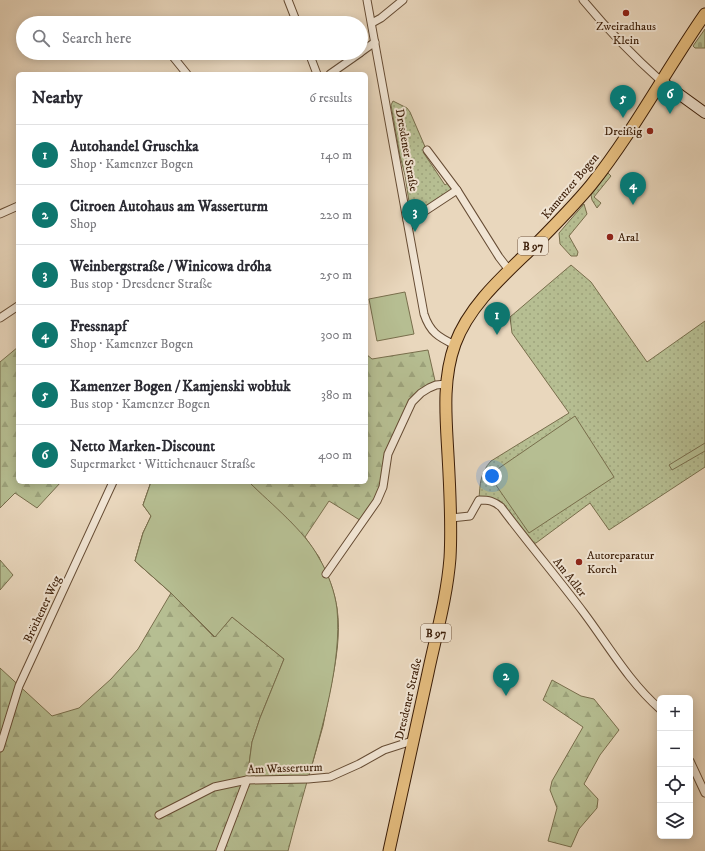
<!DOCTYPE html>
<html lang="en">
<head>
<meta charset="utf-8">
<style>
	:root { --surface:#fff; --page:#f7f7f7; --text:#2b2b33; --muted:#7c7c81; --line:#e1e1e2; --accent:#0f766e }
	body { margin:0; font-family:"IM FELL DW Pica",serif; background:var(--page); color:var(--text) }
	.controls { position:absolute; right:12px; bottom:12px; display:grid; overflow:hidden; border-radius:6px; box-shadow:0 2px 10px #0003 }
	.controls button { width:36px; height:36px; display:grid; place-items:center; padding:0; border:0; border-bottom:1px solid var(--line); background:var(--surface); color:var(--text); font:20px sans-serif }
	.you { position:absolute; left:492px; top:476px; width:14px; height:14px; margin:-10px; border:3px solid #fff; border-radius:50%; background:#1a73e8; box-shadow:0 0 0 6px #1a73e833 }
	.badge { display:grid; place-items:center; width:26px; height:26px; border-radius:50%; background:var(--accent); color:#fff; font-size:13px; font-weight:700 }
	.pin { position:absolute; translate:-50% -33px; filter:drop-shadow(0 1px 2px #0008) }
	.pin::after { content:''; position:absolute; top:21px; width:14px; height:12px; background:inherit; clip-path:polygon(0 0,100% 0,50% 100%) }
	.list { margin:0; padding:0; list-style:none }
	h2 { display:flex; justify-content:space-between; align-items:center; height:52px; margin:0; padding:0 16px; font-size:17px }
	h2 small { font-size:13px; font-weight:400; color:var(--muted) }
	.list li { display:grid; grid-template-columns:26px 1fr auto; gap:12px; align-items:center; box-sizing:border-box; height:60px; padding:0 16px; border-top:1px solid var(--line) }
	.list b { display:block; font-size:15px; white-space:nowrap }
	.list p { margin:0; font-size:13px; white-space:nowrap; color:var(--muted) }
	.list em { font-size:13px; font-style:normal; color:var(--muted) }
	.icon { flex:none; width:22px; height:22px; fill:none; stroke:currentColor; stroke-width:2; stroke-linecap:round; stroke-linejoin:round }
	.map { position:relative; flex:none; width:705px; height:851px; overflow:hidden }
	.search { position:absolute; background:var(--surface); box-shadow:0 2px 10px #0003; left:16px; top:16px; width:352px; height:44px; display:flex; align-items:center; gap:10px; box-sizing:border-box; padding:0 14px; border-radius:22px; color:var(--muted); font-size:15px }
	.panel { position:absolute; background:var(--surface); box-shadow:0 2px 10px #0003; left:16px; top:72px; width:352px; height:412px; border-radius:6px }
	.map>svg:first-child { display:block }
	.grass { fill:url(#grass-dots); stroke:#786e4c }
	.forest { fill:url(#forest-firs); stroke:#786e4c }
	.cemetery { fill:url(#cemetery-stones); stroke:#786e4c }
	.garden { fill:#b6be92; stroke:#786e4c }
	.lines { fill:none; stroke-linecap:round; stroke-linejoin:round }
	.minor-casing { stroke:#664c34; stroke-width:9 }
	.secondary-casing { stroke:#3b1d07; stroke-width:12 }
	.primary-casing { stroke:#3b1d07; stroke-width:13 }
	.minor { stroke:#f1e5d4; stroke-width:7 }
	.secondary { stroke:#f1e5d4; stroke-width:10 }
	.primary { stroke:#e4bc7e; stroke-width:11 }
	.poi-dot { fill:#8f2418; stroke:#f1e5d4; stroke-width:1.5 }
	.labels { text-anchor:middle; stroke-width:4; stroke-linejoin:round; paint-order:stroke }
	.shield { fill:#f1e5d4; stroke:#725944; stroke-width:1 }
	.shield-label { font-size:11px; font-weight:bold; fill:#3b1d07 }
	.poi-label { font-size:12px; fill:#3b1d07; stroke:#f1e5d4; text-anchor:start }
	.street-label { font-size:12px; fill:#3b1d07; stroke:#f1e5d4 }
</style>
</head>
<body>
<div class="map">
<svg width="705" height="851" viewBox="0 0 705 851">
	<defs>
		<pattern id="grass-dots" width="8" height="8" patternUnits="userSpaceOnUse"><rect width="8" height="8" fill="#b6be92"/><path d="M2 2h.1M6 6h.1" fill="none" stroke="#9da37c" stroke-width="1.8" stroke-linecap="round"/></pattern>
		<pattern id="forest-firs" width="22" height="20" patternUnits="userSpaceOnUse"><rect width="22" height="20" fill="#b6be92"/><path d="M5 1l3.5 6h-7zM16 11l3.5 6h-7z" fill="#9da37c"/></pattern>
		<pattern id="cemetery-stones" width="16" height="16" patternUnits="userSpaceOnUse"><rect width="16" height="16" fill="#b6be92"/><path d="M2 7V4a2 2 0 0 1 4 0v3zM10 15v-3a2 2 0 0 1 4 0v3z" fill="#9da37c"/></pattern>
	</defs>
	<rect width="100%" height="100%" fill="#e9d7bd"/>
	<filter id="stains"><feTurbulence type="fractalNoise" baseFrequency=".005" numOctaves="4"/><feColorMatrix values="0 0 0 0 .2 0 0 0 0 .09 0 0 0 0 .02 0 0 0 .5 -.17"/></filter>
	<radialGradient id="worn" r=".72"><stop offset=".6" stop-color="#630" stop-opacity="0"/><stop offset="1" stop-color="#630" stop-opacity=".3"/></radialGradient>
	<!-- grass -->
	<g class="grass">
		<polygon points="393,101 407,108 410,112 426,149 423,152 445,185 449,182 452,186 452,189 420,211 411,215 405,175 400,156 391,105"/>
		<polygon points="608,173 611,176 594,197 601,203 597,208 592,200 591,195"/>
		<polygon points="584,204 587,214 569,236 578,252 577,256 571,256 560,244 559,233"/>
		<path d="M571 265 591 282 647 362 705 321V467L609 530 590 503 536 543 529 544 501 507 479 500C480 484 480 473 491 461L569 413 512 333 510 317Z"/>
	</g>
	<!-- forest -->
	<g class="forest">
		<polygon points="18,347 18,482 61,482 37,508 15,493 0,508 0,362"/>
		<path d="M428 350 436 385 421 393 399 429 383 481 363 522 329 501 305 537C320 558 333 581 337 608 341 633 336 661 331 686 320 742 302 796 288 851H0V668L52 716 79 708 111 679 138 649 171 593 135 561 143 533 151 516 143 505 151 482 143 505 152 515 143 533 135 561 171 593 214 637 232 617 284 659 260 718 252 742 247 779H308L323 726 333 674 337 645 326 574 319 557 304 537 249 482H366V354L372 359Z"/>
		<polygon points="0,560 13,575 0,590"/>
		<polygon points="552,680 581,696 594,699 619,730 600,755 584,784 598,799 597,808 579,829 571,847 548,841 557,808 550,790 552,781 583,727 543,700"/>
	</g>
	<!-- cemetery -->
	<polygon class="cemetery" points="705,29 705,48 695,48 693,46"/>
	<!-- garden -->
	<g class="garden">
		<polygon points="405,292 414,334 377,341 369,299"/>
		<polygon points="575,416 614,477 529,533 489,475"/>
		<polygon points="705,443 705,451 672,470 669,465"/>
		<path d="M151 482H249C271 504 305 531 319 558 328 573 335 592 337 609 342 662 322 728 308 779H247L252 742 260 718 284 659 232 617 215 637 171 593 135 561 143 533 151 516 143 505Z"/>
	</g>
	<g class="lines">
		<defs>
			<g id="minor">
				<polyline points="288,0 297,23"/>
				<path d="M367 0 424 314C430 332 438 337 455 345"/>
				<path d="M583 0C607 29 633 56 661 81"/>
				<polyline points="372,23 381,18 403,0"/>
				<polyline points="361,52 375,42"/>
				<polyline points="170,53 187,74"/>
				<polyline points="309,53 317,74"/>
				<polyline points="330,74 360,53"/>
				<polyline points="427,150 457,190 499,257 509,270"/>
				<polyline points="0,214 18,206"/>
				<polyline points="407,220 419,215 457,190"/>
				<polyline points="0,318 18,306"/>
				<path d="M451 518 470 516 479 500C489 500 494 501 501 507 528 543 557 577 584 613 608 645 629 682 660 709"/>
				<polyline points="326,574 377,501 383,487 388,454 412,402 421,393 429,388 436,385 446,384"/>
				<polyline points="0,748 19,686 113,482"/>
				<polyline points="690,761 705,793"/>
				<polyline points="159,815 214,787 247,780 308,779 330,777 359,764 384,750 412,741"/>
				<polyline points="220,851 247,780"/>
			</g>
			<polyline id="secondary" points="661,81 705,113"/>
			<path id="primary" d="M389 851C402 792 415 732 428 673 436 635 447 597 450 558 452 524 450 490 448 455 446 418 442 380 455 344 469 306 502 277 530 250 551 229 572 208 591 185 634 131 666 70 705 14"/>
		</defs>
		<!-- minor casing -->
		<use href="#minor" class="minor-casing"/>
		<!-- secondary casing -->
		<use href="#secondary" class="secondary-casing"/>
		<!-- primary casing -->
		<use href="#primary" class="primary-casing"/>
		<!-- minor -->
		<use href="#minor" class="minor"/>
		<!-- secondary -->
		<use href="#secondary" class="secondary"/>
		<!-- primary -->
		<use href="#primary" class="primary"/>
	</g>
	<!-- markers -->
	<g class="poi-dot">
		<circle cx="626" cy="13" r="4"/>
		<circle cx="650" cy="131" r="4"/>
		<circle cx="610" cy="237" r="4"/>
		<circle cx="579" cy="562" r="4"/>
	</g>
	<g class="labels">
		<!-- shield labels -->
		<g class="shield">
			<rect x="518" y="237" width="30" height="18" rx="3"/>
			<rect x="421" y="624" width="30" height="18" rx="3"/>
		</g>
		<g class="shield-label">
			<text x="533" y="250">B 97</text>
			<text x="436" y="637">B 97</text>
		</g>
		<!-- poi labels -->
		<g class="poi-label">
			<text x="626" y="30" text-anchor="middle">Zweiradhaus<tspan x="626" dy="14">Klein</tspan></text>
			<text x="642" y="135" text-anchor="end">Dreißig</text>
			<text x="618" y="241">Aral</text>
			<text x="587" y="559">Autoreparatur<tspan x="587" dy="14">Korch</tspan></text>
		</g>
		<!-- street labels -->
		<g class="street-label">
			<text transform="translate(407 150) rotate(80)" y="4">Dresdener Straße</text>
			<text transform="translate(570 186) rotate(-50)" y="4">Kamenzer Bogen</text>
			<text transform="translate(570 577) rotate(52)" y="4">Am Adler</text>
			<text transform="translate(42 609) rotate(-65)" y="4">Bröthener Weg</text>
			<text transform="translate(408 699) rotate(-77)" y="4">Dresdener Straße</text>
			<text transform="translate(285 768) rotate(-2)" y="4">Am Wasserturm</text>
		</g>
	</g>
	<rect width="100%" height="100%" filter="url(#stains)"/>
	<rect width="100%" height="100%" fill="url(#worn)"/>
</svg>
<div class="controls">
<button>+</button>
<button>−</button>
<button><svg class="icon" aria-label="locate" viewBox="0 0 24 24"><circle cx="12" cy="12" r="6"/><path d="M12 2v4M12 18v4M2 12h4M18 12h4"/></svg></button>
<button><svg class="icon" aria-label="layers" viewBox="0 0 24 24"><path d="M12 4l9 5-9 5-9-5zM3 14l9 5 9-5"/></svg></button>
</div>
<div class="you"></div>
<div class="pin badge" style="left:497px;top:335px">1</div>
<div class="pin badge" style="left:506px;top:696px">2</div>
<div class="pin badge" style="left:415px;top:232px">3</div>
<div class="pin badge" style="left:633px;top:205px">4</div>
<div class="pin badge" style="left:623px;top:118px">5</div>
<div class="pin badge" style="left:670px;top:114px">6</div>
<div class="search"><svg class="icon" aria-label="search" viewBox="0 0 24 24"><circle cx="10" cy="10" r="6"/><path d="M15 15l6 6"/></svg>Search here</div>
<section class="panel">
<h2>Nearby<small>6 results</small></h2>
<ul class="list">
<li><span class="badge">1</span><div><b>Autohandel Gruschka</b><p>Shop · Kamenzer Bogen</p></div><em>140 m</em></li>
<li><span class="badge">2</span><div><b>Citroen Autohaus am Wasserturm</b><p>Shop</p></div><em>220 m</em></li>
<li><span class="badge">3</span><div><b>Weinbergstraße / Winicowa dróha</b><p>Bus stop · Dresdener Straße</p></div><em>250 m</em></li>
<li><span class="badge">4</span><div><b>Fressnapf</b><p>Shop · Kamenzer Bogen</p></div><em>300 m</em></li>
<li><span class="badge">5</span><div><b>Kamenzer Bogen / Kamjenski wobłuk</b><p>Bus stop · Kamenzer Bogen</p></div><em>380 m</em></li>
<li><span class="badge">6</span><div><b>Netto Marken-Discount</b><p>Supermarket · Wittichenauer Straße</p></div><em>400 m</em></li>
</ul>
</section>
</div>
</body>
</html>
